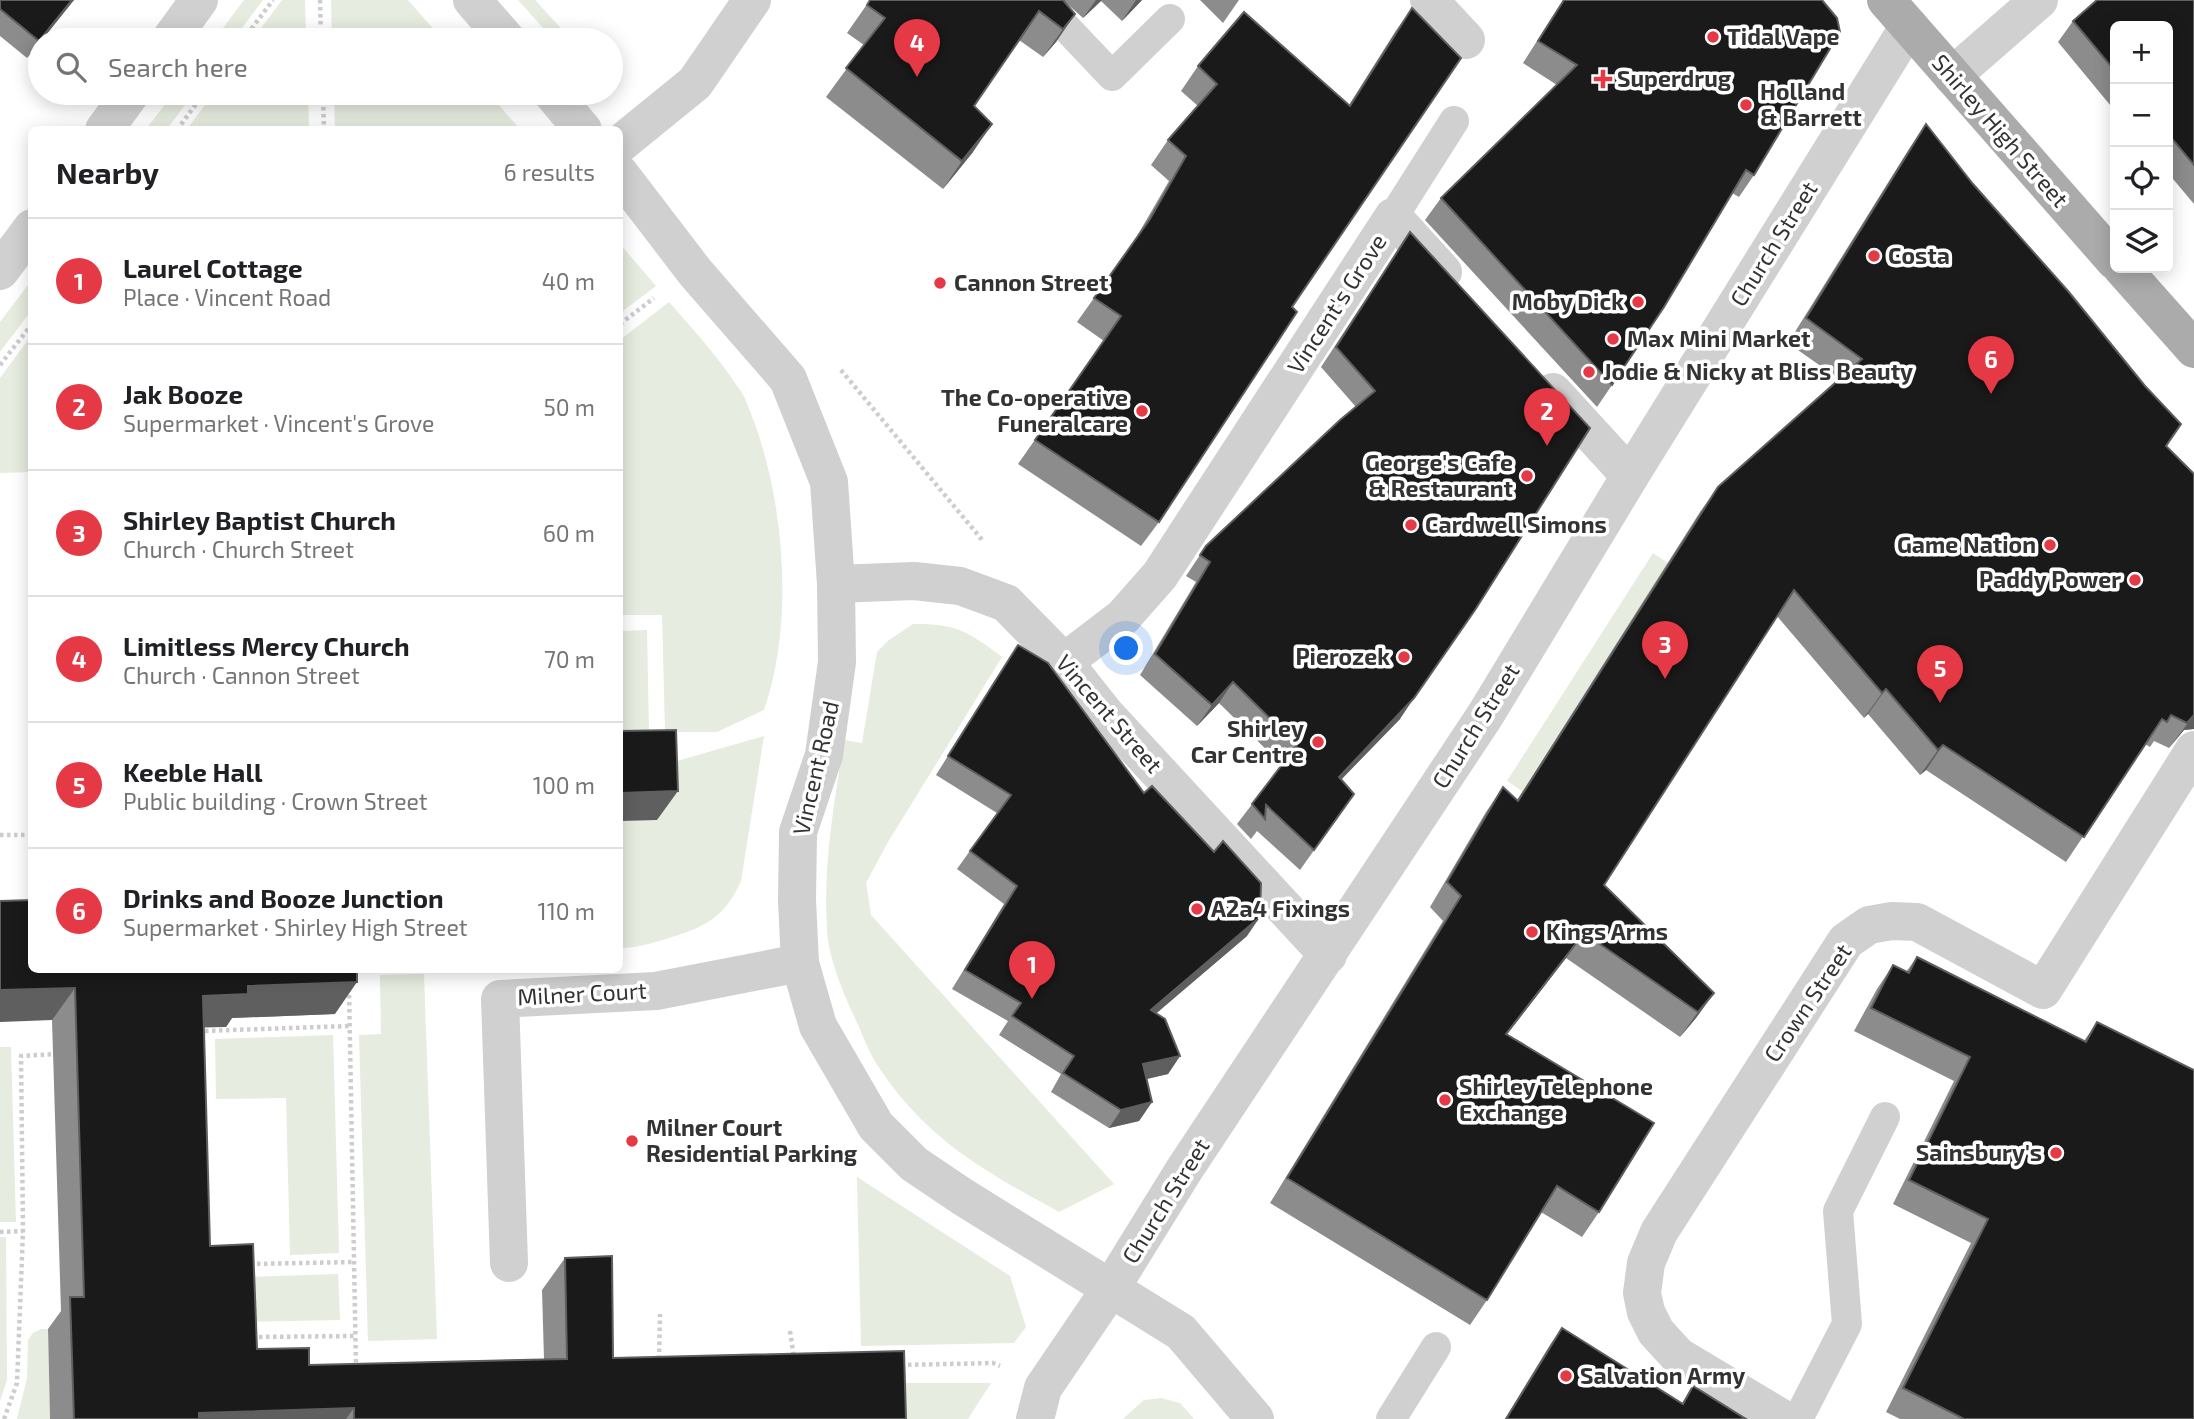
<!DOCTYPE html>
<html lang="en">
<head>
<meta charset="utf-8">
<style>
	:root { --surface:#fff; --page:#f6f6f6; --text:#202124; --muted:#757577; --line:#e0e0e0; --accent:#e63946 }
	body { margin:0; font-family:"Exo 2",sans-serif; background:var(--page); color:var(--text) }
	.controls { position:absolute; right:21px; top:21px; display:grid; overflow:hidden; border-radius:10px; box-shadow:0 4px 18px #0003 }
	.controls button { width:63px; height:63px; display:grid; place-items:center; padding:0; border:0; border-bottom:2px solid var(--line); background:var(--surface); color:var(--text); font:35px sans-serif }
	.you { position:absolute; left:1127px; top:649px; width:24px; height:24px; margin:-18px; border:5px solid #fff; border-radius:50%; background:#1a73e8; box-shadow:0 0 0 10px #1a73e833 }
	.badge { display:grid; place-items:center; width:46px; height:46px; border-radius:50%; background:var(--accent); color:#fff; font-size:23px; font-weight:700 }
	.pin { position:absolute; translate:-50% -58px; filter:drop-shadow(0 2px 4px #0008) }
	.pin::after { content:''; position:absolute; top:37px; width:24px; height:21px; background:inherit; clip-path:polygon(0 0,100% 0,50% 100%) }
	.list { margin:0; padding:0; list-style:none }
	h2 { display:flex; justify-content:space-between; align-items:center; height:91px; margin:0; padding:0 28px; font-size:30px }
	h2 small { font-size:23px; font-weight:400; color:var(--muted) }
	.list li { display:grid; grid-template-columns:46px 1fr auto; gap:21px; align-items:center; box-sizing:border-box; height:126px; padding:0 28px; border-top:2px solid var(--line) }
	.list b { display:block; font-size:26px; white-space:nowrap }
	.list p { margin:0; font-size:23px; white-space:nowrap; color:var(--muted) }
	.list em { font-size:23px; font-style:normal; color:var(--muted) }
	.icon { flex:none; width:38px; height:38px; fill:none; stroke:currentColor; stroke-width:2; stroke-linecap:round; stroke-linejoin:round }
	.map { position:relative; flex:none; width:2194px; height:1419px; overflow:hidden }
	.search { position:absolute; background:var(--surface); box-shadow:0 4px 18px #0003; left:28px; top:28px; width:595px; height:77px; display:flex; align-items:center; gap:18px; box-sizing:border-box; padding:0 24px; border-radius:38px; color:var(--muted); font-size:26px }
	.panel { position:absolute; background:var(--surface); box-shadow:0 4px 18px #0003; left:28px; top:126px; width:595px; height:847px; border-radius:10px }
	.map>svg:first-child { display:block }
	.green { fill:#e6ecdf }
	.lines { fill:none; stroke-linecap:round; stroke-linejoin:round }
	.path { stroke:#cdcdcd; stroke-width:4.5; stroke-dasharray:3.5 3.5; stroke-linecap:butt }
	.service { stroke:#d0d0d0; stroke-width:30 }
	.minor { stroke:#d0d0d0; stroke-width:38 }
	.primary { stroke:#ababab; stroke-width:38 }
	.wall { fill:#8c8c8c }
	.shaded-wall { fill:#5f5f5f }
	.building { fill:#1a1a1a; stroke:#5f5f5f; stroke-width:2 }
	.poi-dot { fill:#e63946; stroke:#fff; stroke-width:2.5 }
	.labels { text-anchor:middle; stroke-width:7; stroke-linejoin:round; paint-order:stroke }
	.poi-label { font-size:23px; font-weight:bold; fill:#333; stroke:#fff; text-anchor:start }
	.street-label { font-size:23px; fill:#333; stroke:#fff }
</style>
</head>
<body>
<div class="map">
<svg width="2194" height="1419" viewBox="0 0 2194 1419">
	<rect width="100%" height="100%" fill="#fff"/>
	<!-- green -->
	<g class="green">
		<polygon points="244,0 263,0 233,40 214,40"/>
		<polygon points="282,0 305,0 306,40 252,40"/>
		<polygon points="331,0 408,0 443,40 332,40"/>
		<polygon points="518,0 535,0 570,38 567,40 554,40"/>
		<polygon points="174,93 194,93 167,129 146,129"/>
		<polygon points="214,93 308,93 309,129 187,129"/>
		<polygon points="334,93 488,93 520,129 335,129"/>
		<polygon points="620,244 656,286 620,313"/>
		<polygon points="31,281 31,311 0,352 0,322"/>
		<path d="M669 302C691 327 712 350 731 377 735 384 742 391 745 399 784 487 796 619 764 710L717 732H665L662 615H620V340Z"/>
		<polygon points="31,336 31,472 0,473 0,378"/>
		<polygon points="1653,553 1668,563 1522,791 1507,781"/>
		<path d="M913 624C958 624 967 631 1002 657L888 842 866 883 871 915 1114 1184 1059 1212C984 1171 924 1138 876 1063 868 1050 862 1034 856 1020 844 996 828 956 827 930 823 864 834 805 844 740L862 743 877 652 889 640Z"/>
		<polygon points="647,630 649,733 620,733 620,631"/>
		<path d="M764 736 741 881C725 917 705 927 669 938 653 943 636 948 620 948V821L657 819 656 767Z"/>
		<polygon points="424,974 437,1339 368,1341 359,1035 381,1034 380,975"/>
		<polygon points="333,1035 339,1253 290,1255 286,1098 216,1099 215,1039"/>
		<polygon points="0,1047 11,1047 16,1222 0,1222"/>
		<polygon points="857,1177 1010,1276 1026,1327 1014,1343 861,1346"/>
		<polygon points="0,1237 6,1237 7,1380 0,1401"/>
		<polygon points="338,1274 340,1320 247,1322 246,1277"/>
		<polygon points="41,1329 48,1329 50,1419 17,1419 27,1378 28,1340 33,1333"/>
		<polygon points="882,1383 991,1383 968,1419 883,1419"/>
		<polygon points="1161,1398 1180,1403 1194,1419 1123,1419 1144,1400"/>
	</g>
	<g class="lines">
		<!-- path -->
		<g class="path">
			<polyline points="320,0 321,40"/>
			<polyline points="243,40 273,0"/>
			<polyline points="323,93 324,130"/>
			<polyline points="177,130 204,93"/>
			<polyline points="620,324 654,298"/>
			<polyline points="0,365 32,324"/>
			<polyline points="841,370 983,541"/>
			<polyline points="0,835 32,835"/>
			<polyline points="349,988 356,1368"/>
			<polyline points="203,1036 203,1031 349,1026"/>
			<polyline points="0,1232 23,1231"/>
			<polyline points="250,1264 354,1262"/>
			<polyline points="790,1331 794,1358"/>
			<polyline points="252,1337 355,1336"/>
			<polyline points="659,1359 660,1314"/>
			<polyline points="901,1365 993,1363 1000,1366"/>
			<polyline points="4,1419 17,1383 23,1231 21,1056 57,1054"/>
		</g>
		<!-- service -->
		<g class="service">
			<polyline points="1040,0 1112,76 1170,19"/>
			<polyline points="1393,217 1454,121"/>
			<polyline points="1391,1419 1436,1347"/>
			<polyline points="1798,1419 1847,1324 1838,1211 1885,1117"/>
		</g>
		<!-- minor -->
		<g class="minor">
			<polyline points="472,0 507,40"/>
			<polyline points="1429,0 1466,40"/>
			<polyline points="170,40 199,0"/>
			<polyline points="1952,76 2039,0"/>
			<polyline points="552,93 583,130"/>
			<polyline points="104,130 131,93"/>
			<polyline points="620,144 695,83 752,0"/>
			<polyline points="620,174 695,272 788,379 829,482 836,584 837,662 824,755 798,832 797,900 800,963 818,1026 876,1126 914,1164 963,1197 1181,1332 1255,1419"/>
			<polyline points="0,271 32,228"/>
			<polyline points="1553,392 1630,476"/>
			<polyline points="836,584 914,581 960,586 1006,603 1064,662 1106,715 1328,955"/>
			<polyline points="1064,662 1123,617 1160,575 1393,217 1443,272"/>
			<polyline points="509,1263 500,999 656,991 800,963"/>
			<polyline points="1035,1419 1043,1388 1111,1288 1184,1170 1486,714 1630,476 1909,26"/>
			<polyline points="1783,1419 1678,1356 1656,1332 1646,1312 1642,1293 1646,1263 1659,1232 1846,941 1869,925 1892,921 1917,922 2043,990 2194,750"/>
		</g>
		<!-- primary -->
		<g class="primary">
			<polyline points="1886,0 2115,261"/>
			<polyline points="2122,268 2194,349"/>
		</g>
	</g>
	<!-- wall -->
	<g class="wall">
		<polygon points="0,0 74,0 27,58 0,36"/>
		<polygon points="870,0 1075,14 1056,42 1043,57 1019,40 974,106 973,152 943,189 826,97 864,45 847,33"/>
		<polygon points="1063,0 1142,0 1122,21 1101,1 1083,18"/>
		<polygon points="1200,0 1239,0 1223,23"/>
		<polygon points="1563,0 1822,0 1754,175 1739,197 1732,193 1612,385 1597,407 1425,220 1441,198 1557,85 1523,63"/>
		<polygon points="2194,0 2194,204 2168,173 2168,26 2115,26 2115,111 2058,42 2073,21"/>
		<polygon points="1412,8 1292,307 1159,522 1141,546 1018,464 1104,341 1077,322 1133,243 1169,181 1151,165 1168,140 1198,106 1181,91 1198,66 1349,105 1395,32"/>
		<polygon points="1926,124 2166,446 2194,474 2194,729 2184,730 2169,748 2154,741 2150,747 2145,744 2066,862 1926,770 1920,775 1868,714 1864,718 1777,616 1604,885 1714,993 1696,1018 1680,1037 1566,958 1507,1034 1599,1212 1582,1237 1541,1212 1487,1300 1470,1325 1270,1203 1443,921 1430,907 1486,812 1503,787 1517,800 1700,512 1718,487 1839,379 1788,343 1909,149"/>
		<polygon points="1410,232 1400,719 1341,780 1354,794 1300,870 1257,831 1251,839 1237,824 1282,765 1219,703 1197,726 1140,675 1196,582 1186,576 1206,546 1356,407 1321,367"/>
		<polygon points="1018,645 1247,936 1156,1013 1180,1056 1168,1074 1146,1079 1152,1102 1139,1121 1109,1128 1051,1092 1061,1074 999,1035 1008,1021 952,989 1004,904 957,869 997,813 936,775 1006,663"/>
		<polygon points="0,901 335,1014 232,1018 226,1027 204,1027 210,1246 257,1349 309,1365 544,1359 542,1290 565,1258 613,1358 906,1419 50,1419 48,1329 61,1311 52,1020"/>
		<polygon points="1917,957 2084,1041 2097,1022 2194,1419 1900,1419 1886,1412 1971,1243 1893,1204 1954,1081 1854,1031 1877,989 1893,965 1906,972"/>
		<polygon points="1562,1328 1682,1403 1693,1386 1746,1419 1505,1419 1550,1345"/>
	</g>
	<!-- shaded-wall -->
	<g class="shaded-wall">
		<polygon points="72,0 74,0 42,40 40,40 40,42 27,58 39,41"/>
		<polygon points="1096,0 1102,0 1083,18"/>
		<polygon points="1136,0 1142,0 1122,21"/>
		<polygon points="1075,14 1056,42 1043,57 1063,29"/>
		<polygon points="992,124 973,152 943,189 962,161"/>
		<polygon points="1233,682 1219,703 1197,726 1212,705"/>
		<polygon points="1886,689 1868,714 1864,718 1882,693"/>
		<polygon points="1414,698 1400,719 1324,797 1339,777"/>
		<polygon points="2194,715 2194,729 2184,730 2169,748"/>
		<polygon points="1943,745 1926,770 1920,775 1938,750"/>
		<polygon points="678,791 657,820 620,821 620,793"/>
		<polygon points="1260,917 1247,936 1138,1029 1151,1010"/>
		<polygon points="1584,933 1566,958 1488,1059 1506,1034"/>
		<polygon points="357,982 335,1014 232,1018 226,1027 180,1028 203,996 248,986"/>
		<polygon points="75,988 52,1020 0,1022 0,990"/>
		<polygon points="1714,993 1696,1018 1680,1037 1698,1012"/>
		<polygon points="1180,1056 1168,1074 1130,1083 1143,1064"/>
		<polygon points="1152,1102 1139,1121 1109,1128 1121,1110"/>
		<polygon points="354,1408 346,1419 195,1419 199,1413"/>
	</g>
	<!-- building -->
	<g class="building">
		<polygon points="0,0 72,0 39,41 0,9"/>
		<polygon points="870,0 1063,0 1075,14 1063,29 1039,11 974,106 992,124 962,161 846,68 885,18 867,5"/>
		<polygon points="1564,0 1822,0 1837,18 1840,32 1754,175 1746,170 1664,307 1612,385 1441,198 1577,65 1538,41"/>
		<polygon points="2097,0 2194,0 2194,165 2168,134 2168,26 2115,26 2115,71 2073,21"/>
		<polygon points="1412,8 1461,58 1292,307 1297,312 1159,522 1035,440 1121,316 1094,298 1150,219 1186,156 1168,140 1217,84 1198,66 1244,12 1350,106"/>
		<polygon points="1926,124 1973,184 2068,291 2145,386 2181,424 2166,446 2194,474 2194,715 2187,723 2171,715 2167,722 2162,719 2084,837 1943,745 1938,750 1886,689 1882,693 1794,590 1604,885 1714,993 1698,1012 1584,933 1506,1034 1654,1123 1599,1212 1557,1186 1487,1300 1287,1178 1461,896 1447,882 1503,787 1518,801 1718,487 1862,359 1806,318"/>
		<polygon points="1410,232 1590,428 1475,610 1414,698 1339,777 1354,794 1314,850 1266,805 1265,819 1252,804 1297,745 1233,682 1212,705 1155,654 1210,562 1200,555 1206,546 1340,420 1375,391 1336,347"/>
		<polygon points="1018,645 1048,663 1144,793 1152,786 1214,852 1223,841 1261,883 1260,917 1151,1010 1165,1019 1180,1056 1143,1064 1152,1102 1121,1110 1063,1073 1074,1056 1012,1016 1021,1003 965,970 1017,886 970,851 1011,795 948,756"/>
		<polygon points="620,678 620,731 676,730 678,791 620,793"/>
		<polygon points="32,900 32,970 357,970 357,982 248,986 248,994 203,996 210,1246 253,1244 257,1349 309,1348 309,1365 567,1359 565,1258 612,1256 613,1358 904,1351 906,1419 354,1419 354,1408 199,1413 199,1419 74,1419 70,1297 84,1297 75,988 0,990 0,901"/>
		<polygon points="1917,957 2086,1042 2097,1022 2194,1070 2194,1419 1964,1419 1903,1388 1988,1219 1909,1180 1970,1057 1871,1008 1893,965 1909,973"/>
		<polygon points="1562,1328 1683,1404 1693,1386 1746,1419 1506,1419"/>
	</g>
	<!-- markers -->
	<g class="poi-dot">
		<circle cx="1713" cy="37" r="7"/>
		<path d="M1599.5 68.5h7v7h7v7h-7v7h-7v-7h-7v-7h7z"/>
		<circle cx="1746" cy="105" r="7"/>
		<circle cx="1874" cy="256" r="7"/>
		<circle cx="940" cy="283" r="7"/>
		<circle cx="1638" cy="302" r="7"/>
		<circle cx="1613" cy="339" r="7"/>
		<circle cx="1589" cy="372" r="7"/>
		<circle cx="1142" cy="411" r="7"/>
		<circle cx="1527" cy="476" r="7"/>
		<circle cx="1411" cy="525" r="7"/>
		<circle cx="2050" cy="545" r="7"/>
		<circle cx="2135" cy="580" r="7"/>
		<circle cx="1404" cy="657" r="7"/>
		<circle cx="1318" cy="742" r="7"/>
		<circle cx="1197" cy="909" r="7"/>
		<circle cx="1532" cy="932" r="7"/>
		<circle cx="1445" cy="1100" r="7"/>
		<circle cx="632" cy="1141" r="7"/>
		<circle cx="2056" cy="1153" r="7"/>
		<circle cx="1566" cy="1376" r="7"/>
	</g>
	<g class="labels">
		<!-- poi labels -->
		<g class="poi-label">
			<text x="1727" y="45">Tidal Vape</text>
			<text x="1617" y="87">Superdrug</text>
			<text x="1760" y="100">Holland<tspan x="1760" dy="26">&amp; Barrett</tspan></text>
			<text x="1888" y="264">Costa</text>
			<text x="954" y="291">Cannon Street</text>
			<text x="1624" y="310" text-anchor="end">Moby Dick</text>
			<text x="1627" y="347">Max Mini Market</text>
			<text x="1603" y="380">Jodie &amp; Nicky at Bliss Beauty</text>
			<text x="1128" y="406" text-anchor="end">The Co-operative<tspan x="1128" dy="26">Funeralcare</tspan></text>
			<text x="1513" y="471" text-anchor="end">George's Cafe<tspan x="1513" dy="26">&amp; Restaurant</tspan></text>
			<text x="1425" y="533">Cardwell Simons</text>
			<text x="2036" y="553" text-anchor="end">Game Nation</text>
			<text x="2121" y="588" text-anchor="end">Paddy Power</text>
			<text x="1390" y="665" text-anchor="end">Pierozek</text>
			<text x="1304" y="737" text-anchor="end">Shirley<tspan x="1304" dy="26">Car Centre</tspan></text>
			<text x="1211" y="917">A2a4 Fixings</text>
			<text x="1546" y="940">Kings Arms</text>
			<text x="1459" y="1095">Shirley Telephone<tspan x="1459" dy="26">Exchange</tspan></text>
			<text x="646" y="1136">Milner Court<tspan x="646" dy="26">Residential Parking</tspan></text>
			<text x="2042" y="1161" text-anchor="end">Sainsbury's</text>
			<text x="1580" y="1384">Salvation Army</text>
		</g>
		<!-- street labels -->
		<g class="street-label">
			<text transform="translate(2000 131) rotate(49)" y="8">Shirley High Street</text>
			<text transform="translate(1774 244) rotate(-58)" y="8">Church Street</text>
			<text transform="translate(1337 304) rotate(-57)" y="8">Vincent's Grove</text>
			<text transform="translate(1109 714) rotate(49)" y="8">Vincent Street</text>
			<text transform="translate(1476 726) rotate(-58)" y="8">Church Street</text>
			<text transform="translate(816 768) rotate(-77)" y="8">Vincent Road</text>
			<text transform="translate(582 994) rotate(-3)" y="8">Milner Court</text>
			<text transform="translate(1808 1003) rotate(-56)" y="8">Crown Street</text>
			<text transform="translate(1166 1201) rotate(-58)" y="8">Church Street</text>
		</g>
	</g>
</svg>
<div class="controls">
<button>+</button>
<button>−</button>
<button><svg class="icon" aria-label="locate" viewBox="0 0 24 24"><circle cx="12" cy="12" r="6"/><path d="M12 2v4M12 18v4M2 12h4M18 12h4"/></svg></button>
<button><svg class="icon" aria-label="layers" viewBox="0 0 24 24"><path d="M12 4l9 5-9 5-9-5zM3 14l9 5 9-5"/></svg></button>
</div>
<div class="you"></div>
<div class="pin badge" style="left:1032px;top:999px">1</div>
<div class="pin badge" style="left:1547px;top:446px">2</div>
<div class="pin badge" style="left:1665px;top:679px">3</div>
<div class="pin badge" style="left:917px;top:77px">4</div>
<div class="pin badge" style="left:1940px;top:703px">5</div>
<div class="pin badge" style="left:1991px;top:394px">6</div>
<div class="search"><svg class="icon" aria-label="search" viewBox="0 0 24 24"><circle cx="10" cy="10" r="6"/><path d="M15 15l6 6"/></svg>Search here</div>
<section class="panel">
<h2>Nearby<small>6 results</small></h2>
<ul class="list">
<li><span class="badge">1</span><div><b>Laurel Cottage</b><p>Place · Vincent Road</p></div><em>40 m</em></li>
<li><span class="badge">2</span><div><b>Jak Booze</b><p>Supermarket · Vincent's Grove</p></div><em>50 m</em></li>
<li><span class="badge">3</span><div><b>Shirley Baptist Church</b><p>Church · Church Street</p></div><em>60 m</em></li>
<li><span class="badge">4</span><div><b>Limitless Mercy Church</b><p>Church · Cannon Street</p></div><em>70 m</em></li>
<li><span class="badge">5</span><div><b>Keeble Hall</b><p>Public building · Crown Street</p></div><em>100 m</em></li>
<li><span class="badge">6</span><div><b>Drinks and Booze Junction</b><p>Supermarket · Shirley High Street</p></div><em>110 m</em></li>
</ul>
</section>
</div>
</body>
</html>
